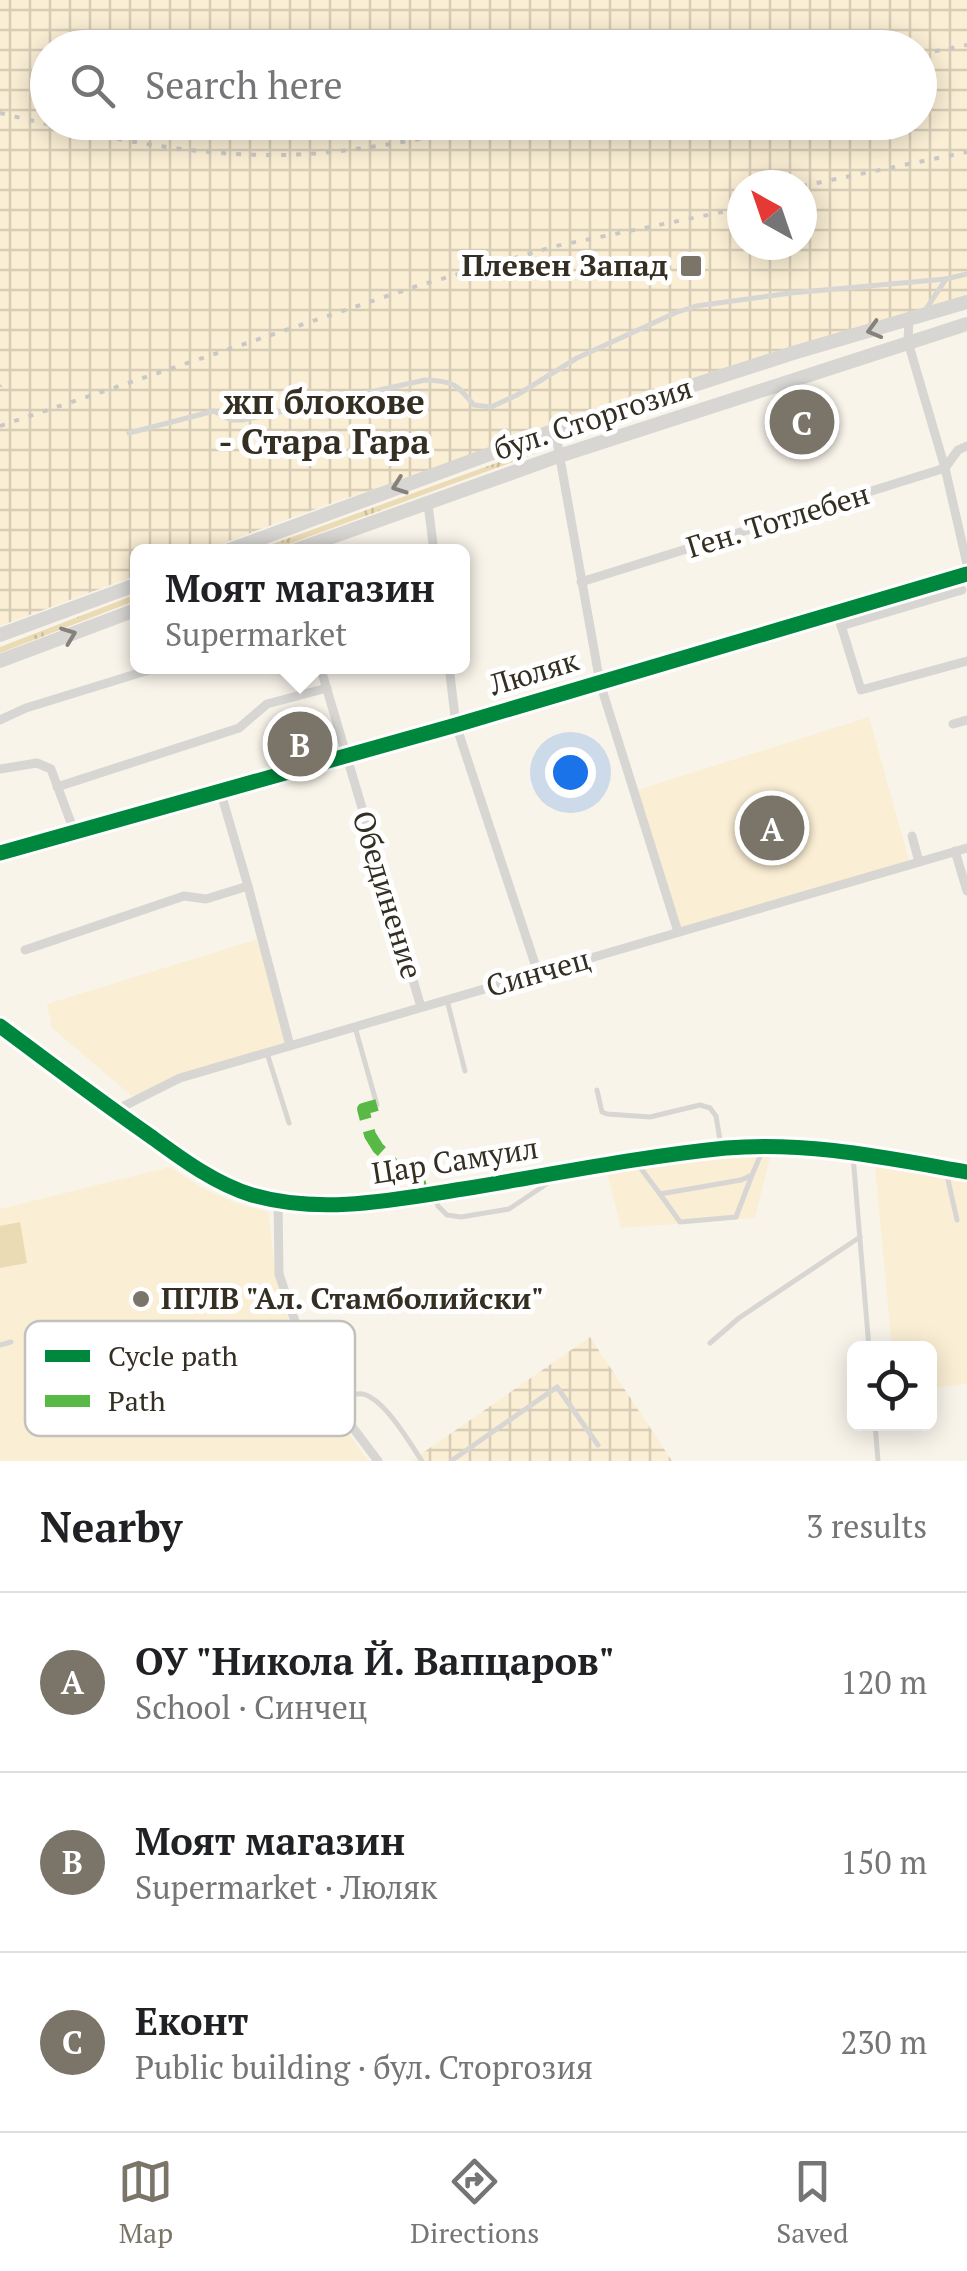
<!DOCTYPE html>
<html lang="en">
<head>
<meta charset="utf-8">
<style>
	:root { --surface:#fff; --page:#f6f6f6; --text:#202124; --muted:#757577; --line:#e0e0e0; --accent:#7a7469 }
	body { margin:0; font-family:"PT Serif",serif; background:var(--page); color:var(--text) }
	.controls { position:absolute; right:30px; bottom:30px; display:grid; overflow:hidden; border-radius:15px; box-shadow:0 5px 25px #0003 }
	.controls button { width:90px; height:90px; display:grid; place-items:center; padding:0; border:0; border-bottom:2px solid var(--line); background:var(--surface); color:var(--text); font:50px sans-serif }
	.compass { position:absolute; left:727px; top:170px; width:90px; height:90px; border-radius:50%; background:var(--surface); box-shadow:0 5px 25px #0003; rotate:320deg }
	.you { position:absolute; left:570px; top:772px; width:35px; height:35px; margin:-25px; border:8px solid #fff; border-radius:50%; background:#1a73e8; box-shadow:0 0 0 15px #1a73e833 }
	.badge { display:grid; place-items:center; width:65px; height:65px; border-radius:50%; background:var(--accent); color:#fff; font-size:32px; font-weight:700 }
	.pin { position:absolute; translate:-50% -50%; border:5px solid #fff; box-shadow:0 2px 10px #0006 }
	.popup { position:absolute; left:130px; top:544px; width:340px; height:130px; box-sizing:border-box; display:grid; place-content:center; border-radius:15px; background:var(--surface); filter:drop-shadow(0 2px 8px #0005); font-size:32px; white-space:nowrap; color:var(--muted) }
	.popup b { font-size:38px; color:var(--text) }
	.popup::after { content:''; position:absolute; left:50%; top:100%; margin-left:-20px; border:20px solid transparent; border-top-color:var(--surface) }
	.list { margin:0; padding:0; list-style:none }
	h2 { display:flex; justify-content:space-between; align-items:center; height:130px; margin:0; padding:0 40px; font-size:42px }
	h2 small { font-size:32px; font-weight:400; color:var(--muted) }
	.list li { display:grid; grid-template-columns:65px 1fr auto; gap:30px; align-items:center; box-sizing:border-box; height:180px; padding:0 40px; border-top:2px solid var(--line) }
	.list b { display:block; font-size:38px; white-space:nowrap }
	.list p { margin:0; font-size:32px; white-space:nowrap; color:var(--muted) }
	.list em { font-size:32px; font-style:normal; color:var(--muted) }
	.icon { flex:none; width:55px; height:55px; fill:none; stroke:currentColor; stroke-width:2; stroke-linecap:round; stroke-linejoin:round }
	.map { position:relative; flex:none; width:967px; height:1461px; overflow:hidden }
	.search { position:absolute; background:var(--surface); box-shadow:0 5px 25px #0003; left:30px; right:30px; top:30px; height:110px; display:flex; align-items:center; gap:25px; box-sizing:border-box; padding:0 35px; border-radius:55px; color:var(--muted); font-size:38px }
	.sheet { height:670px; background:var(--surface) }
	nav { display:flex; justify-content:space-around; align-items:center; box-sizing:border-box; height:140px; border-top:2px solid var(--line); background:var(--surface); font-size:28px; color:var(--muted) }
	nav a { display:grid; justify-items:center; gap:5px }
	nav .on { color:var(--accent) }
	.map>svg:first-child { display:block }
	.built { fill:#faeed4 }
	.industrial { fill:url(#industrial-grid); fill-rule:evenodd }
	.grass { fill:url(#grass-tufts) }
	.garden { fill:#ebdbb5 }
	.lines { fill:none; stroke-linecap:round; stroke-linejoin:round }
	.service { stroke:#d8d6d3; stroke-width:5 }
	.minor { stroke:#d8d6d3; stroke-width:9 }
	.tertiary { stroke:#d8d6d3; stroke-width:11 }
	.secondary { stroke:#d8d6d3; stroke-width:14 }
	.rail { stroke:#c9c8c5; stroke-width:4; stroke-dasharray:5 10; stroke-linecap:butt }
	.quiet { stroke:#58b947; stroke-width:12; stroke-dasharray:25 12; stroke-linecap:butt }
	.cycleway-casing { stroke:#fff; stroke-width:21 }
	.cycleway { stroke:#00873e; stroke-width:15 }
	.oneway { stroke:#86827b }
	.poi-dot { fill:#7a7469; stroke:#fff; stroke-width:4 }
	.labels { text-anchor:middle; stroke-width:10; stroke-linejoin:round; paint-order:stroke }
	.poi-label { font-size:30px; font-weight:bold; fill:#352f23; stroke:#fff; text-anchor:end }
	.street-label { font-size:30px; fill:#352f23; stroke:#fff }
	.quarter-label { font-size:35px; font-weight:bold; fill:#352f23; stroke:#fff }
	.key { fill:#fff; stroke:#c2c1bd; stroke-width:2.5 }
	.key-label { font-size:28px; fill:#352f23 }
</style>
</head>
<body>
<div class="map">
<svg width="967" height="1461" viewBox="0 0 967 1461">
	<defs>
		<pattern id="industrial-grid" width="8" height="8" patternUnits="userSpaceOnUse" patternTransform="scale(2.5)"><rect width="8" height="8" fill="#faeed4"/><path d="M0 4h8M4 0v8" fill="none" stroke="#d7ccb6"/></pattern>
		<pattern id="grass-tufts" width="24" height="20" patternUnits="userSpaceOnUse" patternTransform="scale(2.5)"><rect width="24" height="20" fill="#ebdbb5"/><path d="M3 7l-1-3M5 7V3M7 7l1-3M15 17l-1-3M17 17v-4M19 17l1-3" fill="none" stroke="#cabc9b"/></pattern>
	</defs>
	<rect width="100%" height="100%" fill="#f9f4ea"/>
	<!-- built -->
	<g class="built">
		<polygon points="869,717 910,864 678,932 634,791"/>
		<polygon points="262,938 290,1046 180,1078 132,1096 52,1028 47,1004"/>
		<polygon points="771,1153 755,1218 621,1228 607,1172"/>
		<polygon points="875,1166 967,1182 967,1384 930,1388 930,1348 892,1348"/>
		<polygon points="170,1167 201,1187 235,1203 268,1212 277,1283 287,1315 328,1403 368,1461 0,1461 0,1209"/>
	</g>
	<!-- industrial -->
	<g class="industrial">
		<path d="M0 0H967V302L555 430 335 502 201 551 138 552 137 575 0 626ZM48 48H920V122H48ZM742 185H802V245H742Z"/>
		<polygon points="590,1337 672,1461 411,1461"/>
	</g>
	<!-- grass -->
	<g class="grass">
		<polygon points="535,449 537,453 270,551 253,551"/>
		<polygon points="137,594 137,600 0,653 0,647"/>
	</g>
	<!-- garden -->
	<polygon class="garden" points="20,1222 27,1263 0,1268 0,1226"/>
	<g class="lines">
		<!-- service -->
		<g class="service">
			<polyline points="926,309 946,279 967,274"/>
			<path d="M129 433 214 411 231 420H243L425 380C454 381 456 384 474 405L491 407 517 395 577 358 675 313 696 306 791 293 946 279"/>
			<polyline points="447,1000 465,1071"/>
			<polyline points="355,1027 377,1105"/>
			<polyline points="267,1053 289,1123"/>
			<polyline points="597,1090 602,1112 607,1114 650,1117 700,1105 710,1108 716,1116 721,1146"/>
			<polyline points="853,1156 869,1348"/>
			<polyline points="636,1162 660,1194 741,1180 752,1175 764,1147"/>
			<polyline points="946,1171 957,1220"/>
			<polyline points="660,1194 680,1222 736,1217 752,1175"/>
			<polyline points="435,1196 438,1206 447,1215 461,1217 509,1209 557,1177"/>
			<polyline points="710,1343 739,1318 860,1237"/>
			<polyline points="0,1345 11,1342"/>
			<path d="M335 1404C341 1401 350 1395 357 1394 380 1390 410 1444 422 1461"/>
			<polyline points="875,1424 878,1461"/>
			<polyline points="451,1461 557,1387 598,1445"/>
		</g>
		<!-- minor -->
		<g class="minor">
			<polyline points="909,320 908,342 945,468 967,564"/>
			<polyline points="555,430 600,683 678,932"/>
			<polyline points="428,504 434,552"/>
			<polyline points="581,582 945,468 958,450 967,446"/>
			<polyline points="837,612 861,690 967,661"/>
			<polyline points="841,626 962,590"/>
			<polyline points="320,666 421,1007"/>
			<polyline points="449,666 456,725 538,973"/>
			<polyline points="0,720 26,708 162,666"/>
			<polyline points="953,724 967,720"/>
			<polyline points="0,769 37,763 51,769 74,831"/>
			<polyline points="57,787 239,728 267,704 327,688"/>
			<polyline points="220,790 248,886 290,1046"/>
			<polyline points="912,836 919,862"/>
			<polyline points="955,851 967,891"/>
			<polyline points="0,853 456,725 967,574"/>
			<polyline points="25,950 184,896 206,899 248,886"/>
			<polyline points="114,1111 180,1078 967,848"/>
			<polyline points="278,1200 279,1274 300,1336 335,1404 378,1461"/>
		</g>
		<!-- tertiary -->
		<path class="tertiary" d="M0 1026C51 1064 101 1102 153 1138 183 1160 216 1184 252 1195 321 1215 393 1200 463 1189 550 1175 637 1157 726 1148 807 1141 887 1158 967 1172"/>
		<!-- secondary -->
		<g class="secondary">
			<polyline points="224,552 555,430 793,353 967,302"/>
			<polyline points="290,552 559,456 967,324"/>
			<polyline points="0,635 138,584"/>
			<polyline points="0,661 138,609"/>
		</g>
		<!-- rail -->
		<g class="rail">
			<polyline points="920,54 967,45"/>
			<path d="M0 113C89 134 179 155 271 155 358 156 443 131 529 122"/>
			<polyline points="350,138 407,122"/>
			<polyline points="802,186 967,152"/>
			<polyline points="0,386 1,385"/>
			<polyline points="0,426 417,286 556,246 742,208"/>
		</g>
		<!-- quiet -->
		<polyline class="quiet" points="377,1105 363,1109 370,1135 378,1148 390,1159 394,1168 420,1183 423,1196"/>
		<defs>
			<g id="cycleway">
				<polyline points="0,853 456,725 967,574"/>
				<path d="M0 1026C51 1064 101 1102 153 1138 183 1160 216 1184 252 1195 321 1215 393 1200 463 1189 550 1175 637 1157 726 1148 807 1141 887 1158 967 1172"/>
			</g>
		</defs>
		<!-- cycleway casing -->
		<use href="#cycleway" class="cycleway-casing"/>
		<!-- cycleway -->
		<use href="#cycleway" class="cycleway"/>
	</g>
	<!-- one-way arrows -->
	<defs><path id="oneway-chevron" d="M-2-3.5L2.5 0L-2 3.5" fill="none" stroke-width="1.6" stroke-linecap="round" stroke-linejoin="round" transform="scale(2.5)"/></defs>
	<g class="oneway">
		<use href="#oneway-chevron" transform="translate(874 330) rotate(164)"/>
		<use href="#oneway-chevron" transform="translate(399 486) rotate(160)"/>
		<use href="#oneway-chevron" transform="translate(69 635) rotate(-21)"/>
	</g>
	<!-- markers -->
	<g class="poi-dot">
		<rect x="679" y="254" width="24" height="24" rx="5"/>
		<circle cx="141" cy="1299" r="10"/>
	</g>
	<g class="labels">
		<!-- poi labels -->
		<g class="poi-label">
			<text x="668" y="276">Плевен Запад</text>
			<text x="161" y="1309" text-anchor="start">ПГЛВ "Ал. Стамболийски"</text>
		</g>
		<!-- street labels -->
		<g class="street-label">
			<text transform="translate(593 419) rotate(-18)" y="10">бул. Сторгозия</text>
			<text transform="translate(778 521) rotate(-17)" y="10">Ген. Тотлебен</text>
			<text transform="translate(534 673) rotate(-17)" y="10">Люляк</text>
			<text transform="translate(387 895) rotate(73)" y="10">Обединение</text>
			<text transform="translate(538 973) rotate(-16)" y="10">Синчец</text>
			<text transform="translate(455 1161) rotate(-9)" y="10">Цар Самуил</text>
		</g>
		<!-- quarter labels -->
		<g class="quarter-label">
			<text x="324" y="414">жп блокове<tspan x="324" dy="40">- Стара Гара</tspan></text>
		</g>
	</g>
	<!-- legend -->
	<rect x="25" y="1321" width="330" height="115" rx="15" class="key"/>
	<rect x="45" y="1350" width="45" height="12" fill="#00873e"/>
	<rect x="45" y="1395" width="45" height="12" fill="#58b947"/>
	<g class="key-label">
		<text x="108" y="1366">Cycle path</text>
		<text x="108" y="1411">Path</text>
	</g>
</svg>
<div class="controls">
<button><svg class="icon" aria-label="locate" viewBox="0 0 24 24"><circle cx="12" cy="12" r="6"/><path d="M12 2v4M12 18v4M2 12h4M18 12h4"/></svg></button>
</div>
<svg class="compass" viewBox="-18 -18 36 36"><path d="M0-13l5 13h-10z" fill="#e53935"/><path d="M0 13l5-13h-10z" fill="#757577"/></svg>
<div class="you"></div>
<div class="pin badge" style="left:772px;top:828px">A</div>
<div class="pin badge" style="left:300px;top:744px">B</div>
<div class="popup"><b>Моят магазин</b>Supermarket</div>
<div class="pin badge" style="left:802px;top:422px">C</div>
<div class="search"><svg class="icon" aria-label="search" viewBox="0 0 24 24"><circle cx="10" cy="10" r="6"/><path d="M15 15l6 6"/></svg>Search here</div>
</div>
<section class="sheet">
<h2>Nearby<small>3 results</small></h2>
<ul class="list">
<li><span class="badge">A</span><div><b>ОУ &quot;Никола Й. Вапцаров&quot;</b><p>School · Синчец</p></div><em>120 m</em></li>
<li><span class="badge">B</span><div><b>Моят магазин</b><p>Supermarket · Люляк</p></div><em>150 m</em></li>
<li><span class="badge">C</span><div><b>Еконт</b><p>Public building · бул. Сторгозия</p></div><em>230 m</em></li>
</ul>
</section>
<nav>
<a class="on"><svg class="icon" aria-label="map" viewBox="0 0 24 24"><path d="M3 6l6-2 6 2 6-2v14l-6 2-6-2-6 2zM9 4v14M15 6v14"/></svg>Map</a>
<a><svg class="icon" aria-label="directions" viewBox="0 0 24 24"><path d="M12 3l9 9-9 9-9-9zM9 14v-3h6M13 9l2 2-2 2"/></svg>Directions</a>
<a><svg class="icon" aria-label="saved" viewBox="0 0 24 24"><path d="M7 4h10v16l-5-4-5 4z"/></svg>Saved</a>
</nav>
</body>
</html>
